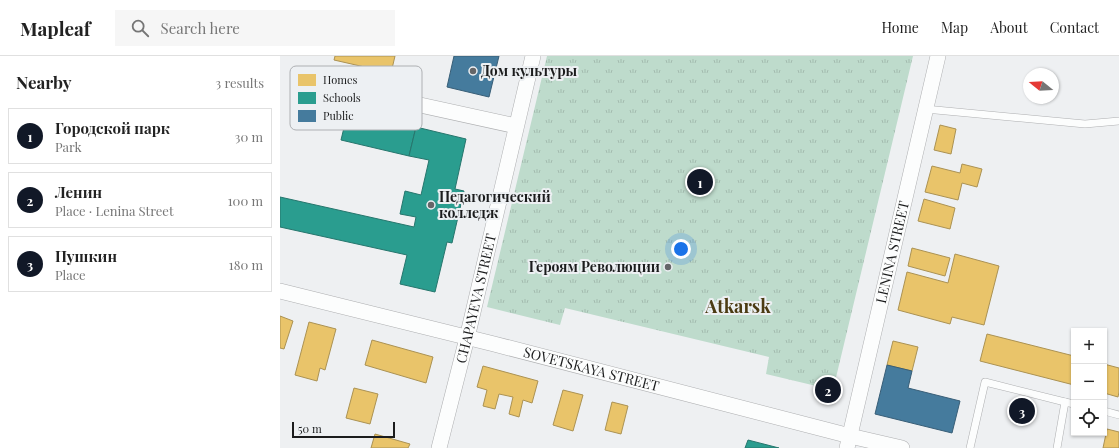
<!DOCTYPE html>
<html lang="en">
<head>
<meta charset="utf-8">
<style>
	:root { --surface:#fff; --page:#f6f6f6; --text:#222; --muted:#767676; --line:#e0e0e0; --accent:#111827 }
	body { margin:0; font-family:"Playfair Display",serif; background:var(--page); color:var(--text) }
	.controls { position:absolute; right:12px; bottom:12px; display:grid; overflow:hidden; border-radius:0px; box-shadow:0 1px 3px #0004 }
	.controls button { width:36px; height:36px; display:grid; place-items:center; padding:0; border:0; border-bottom:1px solid var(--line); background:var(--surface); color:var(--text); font:20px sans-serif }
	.compass { position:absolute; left:743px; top:12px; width:36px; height:36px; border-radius:50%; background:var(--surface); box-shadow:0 1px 3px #0004; rotate:288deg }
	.scale { position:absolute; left:12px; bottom:10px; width:103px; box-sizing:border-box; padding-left:4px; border:2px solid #1b1c1d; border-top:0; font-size:11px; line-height:14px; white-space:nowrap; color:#1b1c1d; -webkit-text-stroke:3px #edf0f3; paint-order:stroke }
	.you { position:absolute; left:401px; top:193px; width:14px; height:14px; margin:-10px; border:3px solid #fff; border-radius:50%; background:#1a73e8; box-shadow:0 0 0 6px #1a73e833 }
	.badge { display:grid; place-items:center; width:26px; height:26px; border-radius:50%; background:var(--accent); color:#fff; font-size:13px; font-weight:700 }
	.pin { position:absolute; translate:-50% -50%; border:2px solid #fff; box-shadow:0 1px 4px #0006 }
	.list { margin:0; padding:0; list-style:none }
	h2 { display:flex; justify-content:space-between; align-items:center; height:52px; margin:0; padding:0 16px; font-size:17px }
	h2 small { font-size:13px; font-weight:400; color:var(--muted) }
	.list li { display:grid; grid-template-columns:26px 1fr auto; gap:12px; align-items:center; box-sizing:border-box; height:56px; margin:0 8px 8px; padding:0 8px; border:1px solid var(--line); border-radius:0px }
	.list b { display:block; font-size:15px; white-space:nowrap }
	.list p { margin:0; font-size:13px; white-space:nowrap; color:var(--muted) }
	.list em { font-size:13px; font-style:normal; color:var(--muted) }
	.icon { flex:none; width:22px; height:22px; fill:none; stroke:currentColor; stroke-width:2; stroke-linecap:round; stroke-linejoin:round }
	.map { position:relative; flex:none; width:839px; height:392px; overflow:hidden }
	header { display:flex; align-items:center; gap:24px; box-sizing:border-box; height:56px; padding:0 20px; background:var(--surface); border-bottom:1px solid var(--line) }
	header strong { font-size:19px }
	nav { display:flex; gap:22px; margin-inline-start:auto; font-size:14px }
	.search { width:280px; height:36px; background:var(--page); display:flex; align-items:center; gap:10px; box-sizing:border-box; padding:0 14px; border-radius:0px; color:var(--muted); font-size:15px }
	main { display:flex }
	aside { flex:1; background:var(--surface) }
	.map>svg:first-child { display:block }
	.park { fill:url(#park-tufts) }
	.homes { fill:#e9c46a; stroke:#ab9253 }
	.schools { fill:#2a9d8f; stroke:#26766d }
	.public { fill:#457b9d; stroke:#385e77 }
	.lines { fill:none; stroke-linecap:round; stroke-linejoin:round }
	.service-casing { stroke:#aeafb1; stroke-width:8 }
	.minor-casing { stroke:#aeafb1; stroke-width:16 }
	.service { stroke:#fcfdfd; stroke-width:7 }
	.minor { stroke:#fcfdfd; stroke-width:15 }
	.poi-dot { fill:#656668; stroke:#edf0f3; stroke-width:1.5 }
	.labels { text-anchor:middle; stroke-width:4; stroke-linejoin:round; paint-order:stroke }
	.poi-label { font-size:14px; font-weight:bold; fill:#1b1c1d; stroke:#edf0f3; text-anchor:start }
	.street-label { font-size:14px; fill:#1b1c1d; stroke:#edf0f3 }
	.district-label { font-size:18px; font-weight:bold; fill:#4b3b13; stroke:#edf0f3 }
	.key { fill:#edf0f3; stroke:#aeb0b3; stroke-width:1 }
	.key-label { font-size:11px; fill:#1b1c1d }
</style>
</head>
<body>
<header>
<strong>Mapleaf</strong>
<div class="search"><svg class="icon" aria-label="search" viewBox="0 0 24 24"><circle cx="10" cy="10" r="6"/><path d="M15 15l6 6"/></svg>Search here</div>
<nav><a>Home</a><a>Map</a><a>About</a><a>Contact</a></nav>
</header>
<main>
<aside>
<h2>Nearby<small>3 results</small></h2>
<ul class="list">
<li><span class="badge">1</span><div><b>Городской парк</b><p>Park</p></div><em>30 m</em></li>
<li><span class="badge">2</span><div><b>Ленин</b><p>Place · Lenina Street</p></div><em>100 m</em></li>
<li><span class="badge">3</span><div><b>Пушкин</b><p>Place</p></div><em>180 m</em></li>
</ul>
</aside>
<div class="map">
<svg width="839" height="392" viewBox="0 0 839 392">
	<defs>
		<pattern id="park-tufts" width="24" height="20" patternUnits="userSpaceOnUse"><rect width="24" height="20" fill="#bedbcc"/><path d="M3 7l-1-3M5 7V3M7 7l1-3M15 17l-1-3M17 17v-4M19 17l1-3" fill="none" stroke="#a3bbaf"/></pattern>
	</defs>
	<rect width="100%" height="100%" fill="#eef0f2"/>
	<!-- park -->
	<polygon class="park" points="267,0 633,0 553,334 486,318 489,301 285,252 280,269 207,251"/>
	<!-- homes -->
	<g class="homes">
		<polygon points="55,0 115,0 111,17 54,4"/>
		<polygon points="660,69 676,73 671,98 654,94"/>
		<polygon points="682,108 702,113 697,131 682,127 678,144 645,136 652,110 680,117"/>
		<polygon points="644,143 675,152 670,173 638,165"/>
		<polygon points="632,192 670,202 665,220 628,210"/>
		<polygon points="675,198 719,210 704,269 672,261 670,268 618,254 627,216 668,227"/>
		<polygon points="0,260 13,265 4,293 0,292"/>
		<polygon points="29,266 56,273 45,314 40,312 37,325 15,319"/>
		<polygon points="707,278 794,300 794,329 700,305"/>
		<polygon points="92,284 153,301 146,327 85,309"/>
		<polygon points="613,285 638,291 632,315 607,309"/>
		<polygon points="824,308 839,312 839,336 838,341 824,337"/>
		<polygon points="203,310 258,325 252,347 243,344 239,361 229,358 233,341 219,338 215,353 203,350 207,334 197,331"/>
		<polygon points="74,332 98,338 90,368 66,362"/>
		<polygon points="283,334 303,339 293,375 273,369"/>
		<polygon points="332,346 348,350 341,378 325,374"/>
		<polygon points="827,373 839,376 839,392 823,392"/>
		<polygon points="95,378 130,388 128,392 91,392"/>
	</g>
	<!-- schools -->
	<g class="schools">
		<polygon points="68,55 136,71 129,100 61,84"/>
		<polygon points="136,71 186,83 175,133 184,135 172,187 167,186 155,236 120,228 127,199 0,171 0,141 134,171 136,161 120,158 125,135 141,139 149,104 129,100"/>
		<polygon points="468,384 499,392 465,392"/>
	</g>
	<!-- public -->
	<g class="public">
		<polygon points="174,0 219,0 209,41 167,31"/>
		<polygon points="607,309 632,315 628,332 680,345 672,377 595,358"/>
	</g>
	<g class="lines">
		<defs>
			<g id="service">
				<polyline points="645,53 805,68 839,65"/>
				<polyline points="824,355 839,359"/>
				<polyline points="690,392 705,326 785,346"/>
				<polyline points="777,392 785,346 794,348"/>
			</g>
			<g id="minor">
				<polyline points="26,24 236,70"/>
				<path id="s1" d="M0 235 214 288 570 380 622 392"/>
				<path id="s2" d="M159 392 187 282 253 0"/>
				<path id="s3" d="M567 392 658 0"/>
			</g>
		</defs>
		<!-- service casing -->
		<use href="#service" class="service-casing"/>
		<!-- minor casing -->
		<use href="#minor" class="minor-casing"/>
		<!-- service -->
		<use href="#service" class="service"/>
		<!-- minor -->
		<use href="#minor" class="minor"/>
	</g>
	<!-- markers -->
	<g class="poi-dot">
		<circle cx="193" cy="15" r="4"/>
		<circle cx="151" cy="149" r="4"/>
		<circle cx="388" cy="211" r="4"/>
	</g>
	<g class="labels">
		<!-- poi labels -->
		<g class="poi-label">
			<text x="201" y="20">Дом культуры</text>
			<text x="159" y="146">Педагогический<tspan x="159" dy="16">колледж</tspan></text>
			<text x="380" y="216" text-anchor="end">Героям Революции</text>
		</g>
		<!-- street labels -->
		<g class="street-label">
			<text dy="5" stroke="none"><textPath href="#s3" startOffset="201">LENINA STREET</textPath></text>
			<text dy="5" stroke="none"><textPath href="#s2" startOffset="154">CHAPAYEVA STREET</textPath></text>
			<text dy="5" stroke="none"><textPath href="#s1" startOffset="321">SOVETSKAYA STREET</textPath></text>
		</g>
		<!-- district labels -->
		<g class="district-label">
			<text x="458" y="257">Atkarsk</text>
		</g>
	</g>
	<!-- legend -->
	<rect x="10" y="10" width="132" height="64" rx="6" class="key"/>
	<rect x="18" y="18" width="18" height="12" fill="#e9c46a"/>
	<rect x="18" y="36" width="18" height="12" fill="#2a9d8f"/>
	<rect x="18" y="54" width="18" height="12" fill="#457b9d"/>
	<g class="key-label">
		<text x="43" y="28">Homes</text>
		<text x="43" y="46">Schools</text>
		<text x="43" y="64">Public</text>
	</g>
</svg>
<div class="controls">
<button>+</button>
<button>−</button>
<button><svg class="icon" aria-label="locate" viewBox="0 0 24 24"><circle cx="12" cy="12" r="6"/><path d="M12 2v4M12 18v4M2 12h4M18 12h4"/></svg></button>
</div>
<svg class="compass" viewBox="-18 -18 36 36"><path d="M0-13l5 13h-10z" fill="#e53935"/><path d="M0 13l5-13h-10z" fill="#767676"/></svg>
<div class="scale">50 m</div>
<div class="you"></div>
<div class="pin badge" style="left:420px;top:126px">1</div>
<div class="pin badge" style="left:548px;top:334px">2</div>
<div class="pin badge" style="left:742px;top:355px">3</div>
</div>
</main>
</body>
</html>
